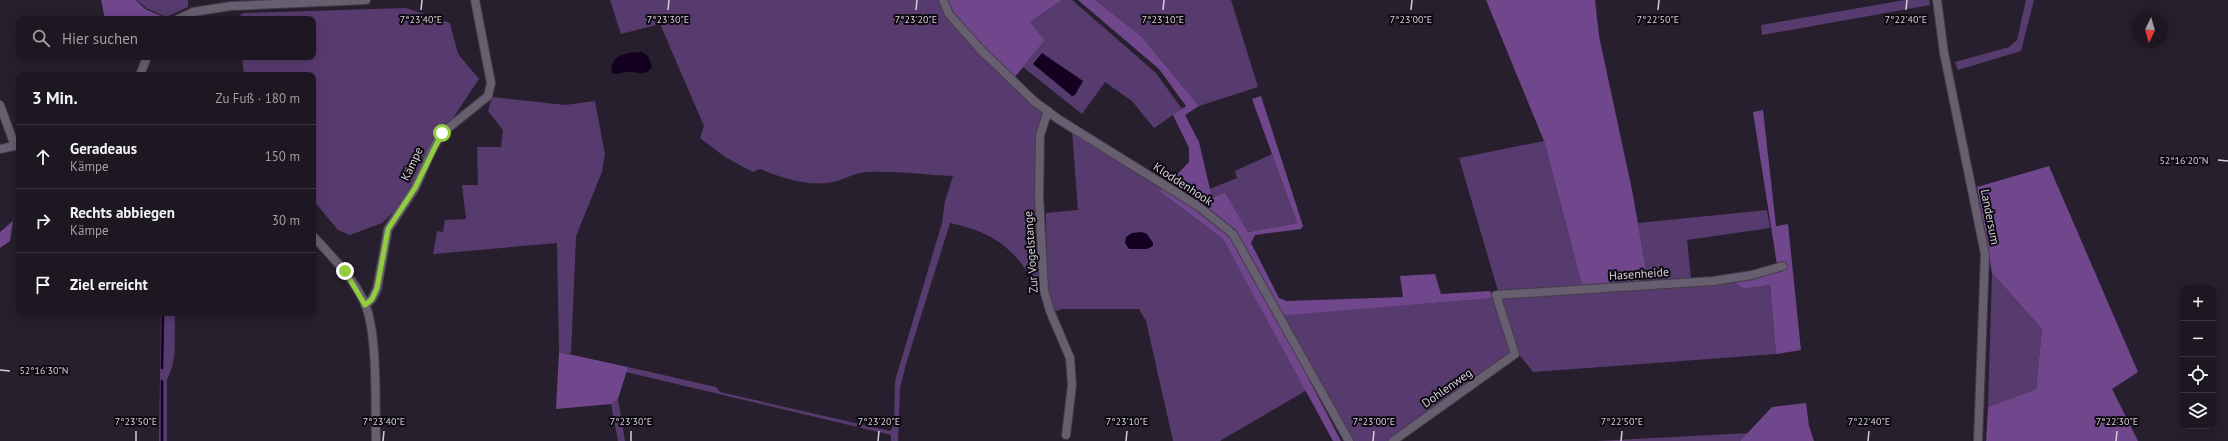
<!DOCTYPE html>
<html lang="de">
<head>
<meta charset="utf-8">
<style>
	:root { --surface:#1d1722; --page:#2a242f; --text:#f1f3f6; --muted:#a09fa5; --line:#3b3640 }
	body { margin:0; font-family:"PT Sans",sans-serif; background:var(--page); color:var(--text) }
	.controls { position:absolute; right:12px; bottom:12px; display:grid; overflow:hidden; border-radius:8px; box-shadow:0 2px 10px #0003 }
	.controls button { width:36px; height:36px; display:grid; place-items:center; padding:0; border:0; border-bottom:1px solid var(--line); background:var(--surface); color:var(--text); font:20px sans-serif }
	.compass { position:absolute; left:2132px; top:12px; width:36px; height:36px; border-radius:50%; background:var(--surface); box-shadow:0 2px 10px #0003; rotate:185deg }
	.stop { position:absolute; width:12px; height:12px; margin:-9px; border:3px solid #92cd3f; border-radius:50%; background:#fff }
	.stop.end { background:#92cd3f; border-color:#fff; box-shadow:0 1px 4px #0008 }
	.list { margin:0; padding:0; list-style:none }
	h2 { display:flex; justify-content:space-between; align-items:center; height:52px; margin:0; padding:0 16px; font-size:17px }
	h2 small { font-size:13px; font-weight:400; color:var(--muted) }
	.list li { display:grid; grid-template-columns:26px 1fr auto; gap:12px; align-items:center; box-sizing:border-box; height:64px; padding:0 16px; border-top:1px solid var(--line) }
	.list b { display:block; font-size:15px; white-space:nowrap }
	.list p { margin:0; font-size:13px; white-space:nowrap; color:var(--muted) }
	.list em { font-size:13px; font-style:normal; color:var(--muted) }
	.icon { flex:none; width:22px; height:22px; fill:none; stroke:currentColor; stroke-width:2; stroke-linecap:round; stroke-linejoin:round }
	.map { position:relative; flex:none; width:2228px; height:441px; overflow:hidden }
	.search { position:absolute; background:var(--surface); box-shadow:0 2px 10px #0003; left:16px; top:16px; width:300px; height:44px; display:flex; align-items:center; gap:10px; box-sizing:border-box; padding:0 14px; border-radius:8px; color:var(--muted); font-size:15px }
	.panel { position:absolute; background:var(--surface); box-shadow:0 2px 10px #0003; left:16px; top:72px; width:300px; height:244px; border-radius:8px }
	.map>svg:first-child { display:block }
	.green { fill:#583b6e }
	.forest { fill:#70468d }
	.water { fill:#140121 }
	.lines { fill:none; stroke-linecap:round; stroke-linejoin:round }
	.stream { stroke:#140121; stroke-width:2.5 }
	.street-casing { stroke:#433c48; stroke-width:10 }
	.street { stroke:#675e6f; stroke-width:8 }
	.route { stroke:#92cd3f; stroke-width:5 }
	.ticks { fill:none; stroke:#d4cfd9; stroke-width:1.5 }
	.labels { text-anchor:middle; stroke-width:4; stroke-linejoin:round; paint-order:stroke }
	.street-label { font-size:12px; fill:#d4cfd9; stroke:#0e0a11 }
	.ticks-label { font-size:10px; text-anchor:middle; fill:#d4cfd9; stroke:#0e0a11; stroke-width:4; stroke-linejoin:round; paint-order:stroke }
</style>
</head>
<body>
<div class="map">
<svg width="2228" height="441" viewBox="0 0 2228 441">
	<rect width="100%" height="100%" fill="#271f2d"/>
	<!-- green -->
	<g class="green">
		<polygon points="137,0 188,0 188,7 166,17 146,8"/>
		<path d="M610 0H940L1044 112 1035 181 1039 290C1015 249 996 233 950 223L906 364 900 389 898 441H891V435L626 372 628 367 716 387 720 392 890 431 894 425 895 381 942 223 945 201 953 176C926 175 897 171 870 172 857 172 849 177 837 181 811 188 785 179 760 169L753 172 725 157 700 138 704 126 660 24 621 34Z"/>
		<polygon points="1062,0 1072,0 1156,73 1182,109 1154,128 1132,101 1105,82 1082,114 1023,67 1045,40 1030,22"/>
		<polygon points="1095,0 1231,0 1258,87 1199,106 1141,36"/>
		<polygon points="1905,0 1929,0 1930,5 1762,35 1761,25"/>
		<polygon points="2026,0 2034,0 2021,51 1958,70 1955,62 2009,47 2017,40"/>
		<polygon points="406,8 450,23 458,54 479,79 453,118 440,130 419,175 395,211 382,223 350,235 338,230 313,200 313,75 244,75 242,57 313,57 313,19 240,19 239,17 243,13"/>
		<polygon points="492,97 565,105 595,101 605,154 602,172 576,236 571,354 559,352 557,243 433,254 437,231 443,232 445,220 466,219 462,185 478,185 477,147 501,147 503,130 488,111"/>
		<polygon points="1072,131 1163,190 1161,193 1223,239 1307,390 1220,441 1173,441 1146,321 1139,309 1062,309 1053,312 1047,289 1046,213 1078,210"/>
		<polygon points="1544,141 1582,285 1498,291 1459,158"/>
		<polygon points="1272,154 1297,223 1248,232 1225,192 1212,198 1210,189 1237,178 1235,171"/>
		<polygon points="1767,210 1770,228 1687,240 1691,278 1648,280 1638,223"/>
		<polygon points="1992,273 2042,329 2036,389 1988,407"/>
		<polygon points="1733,281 1743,289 1770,285 1776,354 1533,372 1518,353 1500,297"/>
		<polygon points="1494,298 1511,354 1389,441 1352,441 1284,315"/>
		<path d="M161 313H175C174 333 178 362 167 379V441H159Z"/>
		<polygon points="618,399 625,441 618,441 611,404"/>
		<polygon points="1749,433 1740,441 1597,441"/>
	</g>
	<!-- forest -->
	<g class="forest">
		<polygon points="101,0 136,0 145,9 166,18 105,19"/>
		<path d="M947 0H1062L1030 22 1045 40 1015 77C990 55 959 31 947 0Z"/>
		<polygon points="1078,0 1095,0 1141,36 1199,106 1185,115 1199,142 1212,198 1225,192 1248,232 1297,223 1252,99 1261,96 1303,226 1301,229 1255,235 1251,243 1279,298 1287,301 1403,297 1400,276 1435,274 1441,294 1490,291 1494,298 1276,316 1341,441 1333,441 1223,239 1160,192 1189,162 1189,148 1173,115 1186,106 1159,69"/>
		<polygon points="1486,0 1595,0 1599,36 1632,190 1648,280 1582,285 1544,141"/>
		<polygon points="1763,110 1776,226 1788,224 1801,350 1776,354 1770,285 1743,289 1733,281 1778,271 1753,112"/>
		<polygon points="2049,166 2138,372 2112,389 2138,441 1986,441 1988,407 2036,389 2042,329 1992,273 1977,187"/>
		<polygon points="13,221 10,241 0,248 0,232"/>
		<polygon points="559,352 628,367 618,399 611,404 556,409"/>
		<polygon points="1806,403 1809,426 1814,441 1740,441 1772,407"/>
	</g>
	<!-- water -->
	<g class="water">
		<path d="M642 52 648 56 652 66C647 78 637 71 629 72 622 72 618 75 612 73 608 55 628 52 642 52Z"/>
		<polygon points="1042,53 1083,81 1075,95 1072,96 1033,64"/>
		<polygon points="1142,232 1147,234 1153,243 1153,246 1147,249 1129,249 1125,243 1126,237 1132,233"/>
	</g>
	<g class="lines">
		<!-- stream -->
		<g class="stream">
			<polyline points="162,368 163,313"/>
			<polyline points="162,441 162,381"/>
		</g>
		<defs>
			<g id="street">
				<polyline points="943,0 949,14 981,50 1034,101 1058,119 1198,206 1233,234 1349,441"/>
				<polyline points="1937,0 1944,53 1985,254 1978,441"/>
				<polyline points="178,19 193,12 231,6 366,0"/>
				<polyline points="140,75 147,57"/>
				<polyline points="0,105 15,146"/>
				<polyline points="1048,111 1040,135 1039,196 1044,290 1050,311 1070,358 1072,385 1066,435"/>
				<polyline points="0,149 19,145"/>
				<path d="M313 236C332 257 353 277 365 304 378 334 375 406 376 441"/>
				<polyline points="365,305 372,299 377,289 388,229 415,188 432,150 442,133 488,96 491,83 475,0"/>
				<polyline points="1393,441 1515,354 1496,295 1713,281 1752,275 1783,266"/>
			</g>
		</defs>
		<!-- street casing -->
		<use href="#street" class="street-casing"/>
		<!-- street -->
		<use href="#street" class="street"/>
	</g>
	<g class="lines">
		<!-- route -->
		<polyline class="route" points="345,271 365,305 372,299 377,288 388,229 415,188 442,133"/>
	</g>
	<!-- ticks -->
	<path class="ticks" d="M421 10 422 0M668 10 669 0M916 10 917 0M1163 10 1164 0M1411 10 1412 0M1658 10 1659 0M1906 10 1907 0M2218 160 2228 161M0 370 10 371M136 441V431M383 441 384 431M631 441V431M878 441 879 431M1126 441 1127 431M1373 441 1374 431M1621 441 1622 431M1868 441 1869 431M2116 441 2117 431"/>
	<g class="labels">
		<!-- street labels -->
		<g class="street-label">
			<text transform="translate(412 164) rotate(-65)" y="4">Kämpe</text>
			<text transform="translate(1183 184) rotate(33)" y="4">Kloddenhook</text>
			<text transform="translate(1990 217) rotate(79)" y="4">Landersum</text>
			<text transform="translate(1031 252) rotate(-94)" y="4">Zur Vogelstange</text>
			<text transform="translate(1639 274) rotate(-4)" y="4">Hasenheide</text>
			<text transform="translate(1447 388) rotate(-35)" y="4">Dohlenweg</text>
		</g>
	</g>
	<g class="ticks-label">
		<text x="421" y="23">7°23'40"E</text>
		<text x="668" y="23">7°23'30"E</text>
		<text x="916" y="23">7°23'20"E</text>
		<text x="1163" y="23">7°23'10"E</text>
		<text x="1411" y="23">7°23'00"E</text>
		<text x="1658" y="23">7°22'50"E</text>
		<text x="1906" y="23">7°22'40"E</text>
		<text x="2184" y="164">52°16'20"N</text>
		<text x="44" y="374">52°16'30"N</text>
		<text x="136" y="425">7°23'50"E</text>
		<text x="384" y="425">7°23'40"E</text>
		<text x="631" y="425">7°23'30"E</text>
		<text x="879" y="425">7°23'20"E</text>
		<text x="1127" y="425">7°23'10"E</text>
		<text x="1374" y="425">7°23'00"E</text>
		<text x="1622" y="425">7°22'50"E</text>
		<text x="1869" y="425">7°22'40"E</text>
		<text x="2117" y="425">7°22'30"E</text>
	</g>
</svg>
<div class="controls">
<button>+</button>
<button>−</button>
<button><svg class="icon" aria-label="locate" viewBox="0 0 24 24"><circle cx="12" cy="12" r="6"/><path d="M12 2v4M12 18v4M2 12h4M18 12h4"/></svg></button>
<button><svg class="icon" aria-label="layers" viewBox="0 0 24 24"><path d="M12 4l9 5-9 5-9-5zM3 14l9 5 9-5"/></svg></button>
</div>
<svg class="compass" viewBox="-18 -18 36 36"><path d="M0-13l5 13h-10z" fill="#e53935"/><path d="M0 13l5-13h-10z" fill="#a09fa5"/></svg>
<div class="stop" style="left:442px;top:133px"></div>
<div class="stop end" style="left:345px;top:271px"></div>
<div class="search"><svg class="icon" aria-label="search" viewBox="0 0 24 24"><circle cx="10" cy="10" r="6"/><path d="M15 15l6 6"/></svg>Hier suchen</div>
<section class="panel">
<h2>3 Min.<small>Zu Fuß · 180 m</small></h2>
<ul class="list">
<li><svg class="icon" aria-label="ahead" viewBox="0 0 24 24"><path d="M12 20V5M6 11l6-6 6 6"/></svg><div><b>Geradeaus</b><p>Kämpe</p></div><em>150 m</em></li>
<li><svg class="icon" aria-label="right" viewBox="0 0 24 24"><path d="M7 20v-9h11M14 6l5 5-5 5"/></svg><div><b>Rechts abbiegen</b><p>Kämpe</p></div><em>30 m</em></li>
<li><svg class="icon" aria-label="arrive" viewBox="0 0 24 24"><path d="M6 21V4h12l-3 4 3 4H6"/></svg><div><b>Ziel erreicht</b></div></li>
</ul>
</section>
</div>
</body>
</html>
